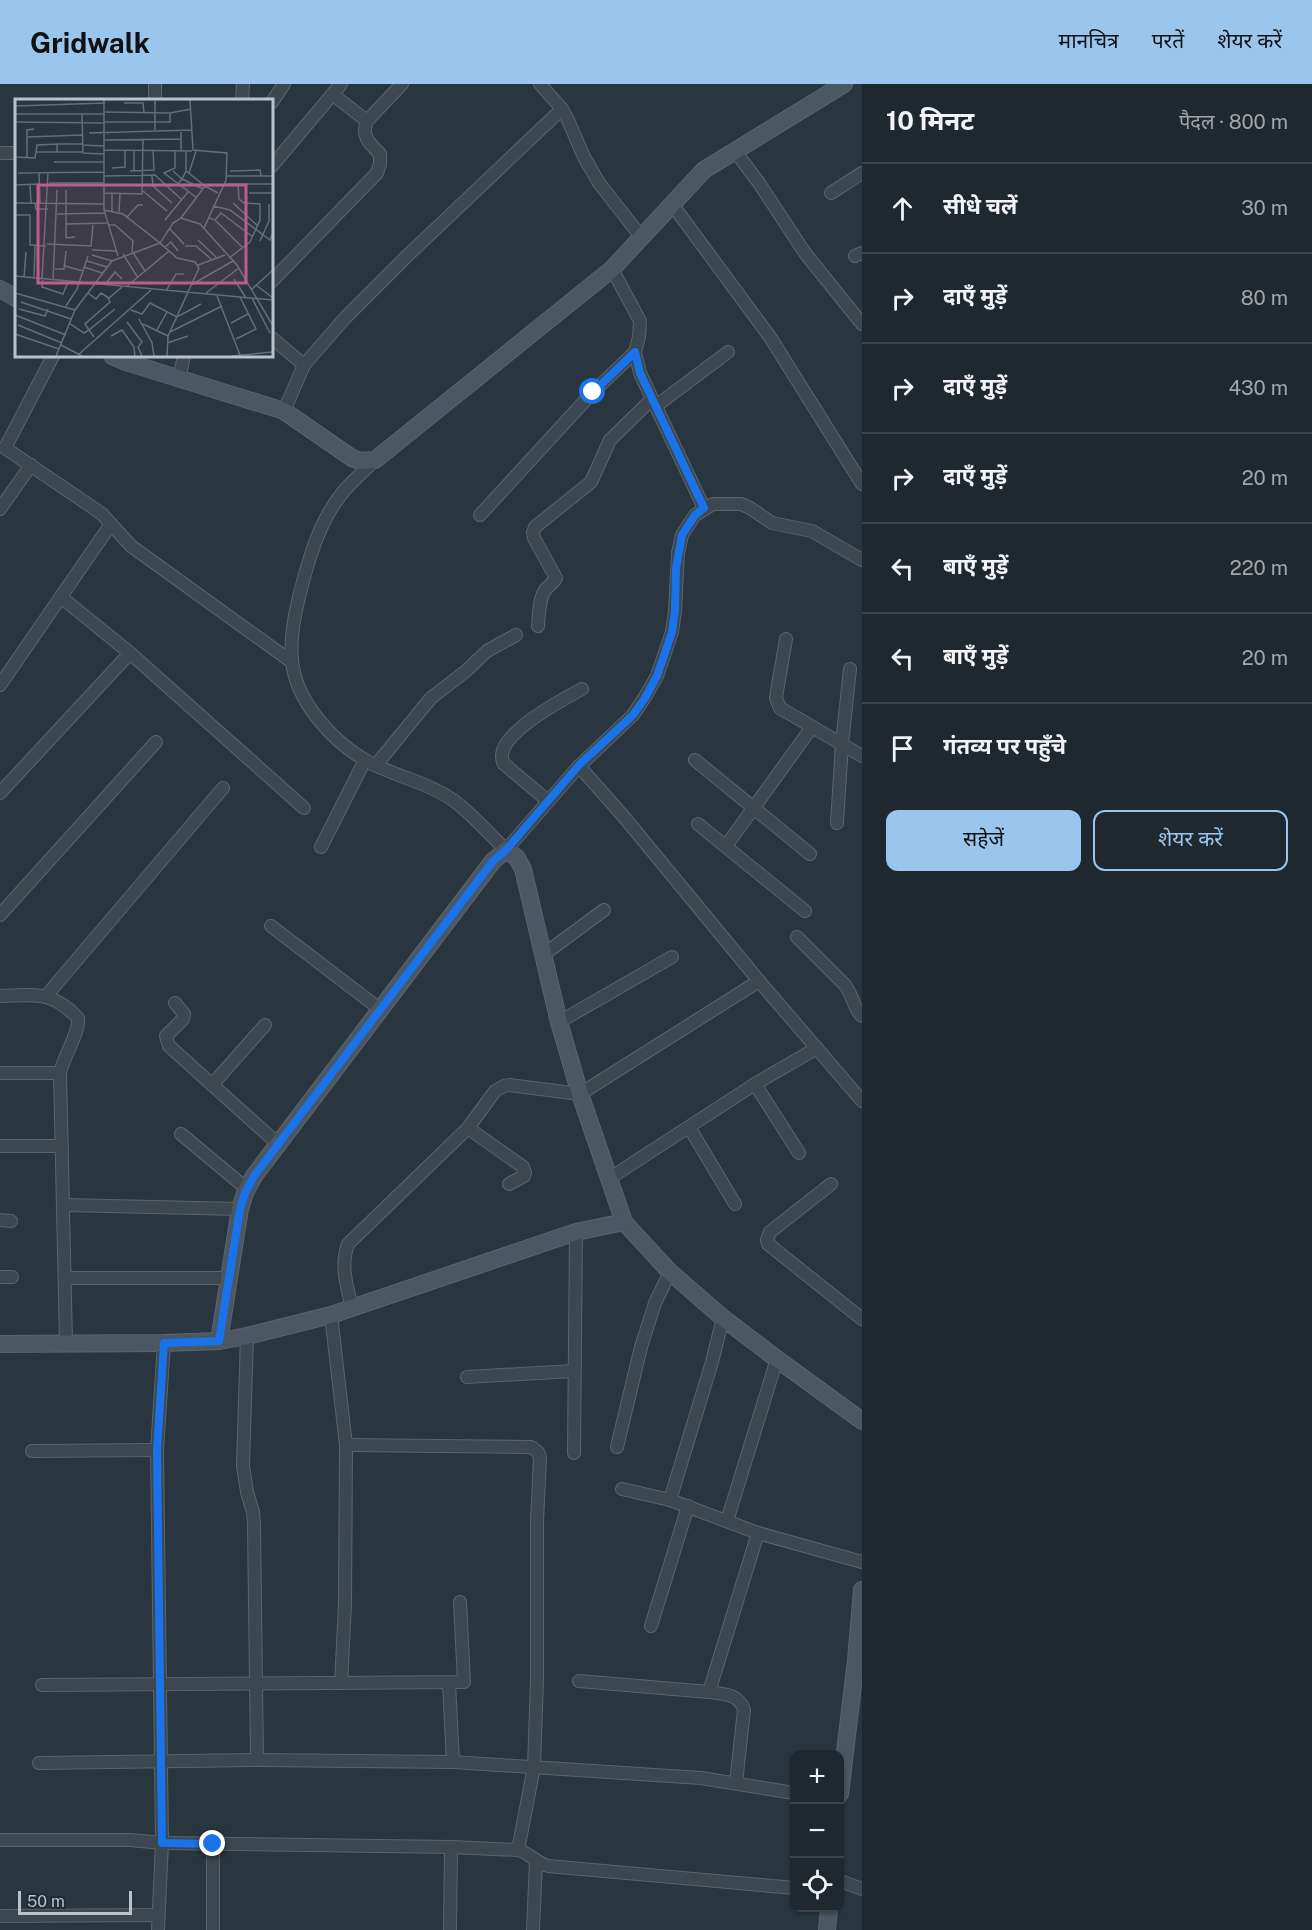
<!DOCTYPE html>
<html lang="hi">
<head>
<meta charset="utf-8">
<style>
	:root { --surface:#1f282f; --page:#273037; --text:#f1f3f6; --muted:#a1a6aa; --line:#3c444b; --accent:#9ac6ee }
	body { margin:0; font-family:"Public Sans","Noto Sans Devanagari",sans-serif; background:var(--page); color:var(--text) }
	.controls { position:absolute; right:18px; bottom:18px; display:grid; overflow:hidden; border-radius:12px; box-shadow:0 2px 4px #0004 }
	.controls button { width:54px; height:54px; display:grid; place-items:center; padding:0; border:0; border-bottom:2px solid var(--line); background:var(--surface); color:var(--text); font:30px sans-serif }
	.scale { position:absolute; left:18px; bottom:15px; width:114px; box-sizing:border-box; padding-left:6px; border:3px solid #bac2ca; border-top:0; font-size:16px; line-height:21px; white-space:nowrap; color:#bac2ca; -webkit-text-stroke:4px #222c35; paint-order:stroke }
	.stop { position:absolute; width:18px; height:18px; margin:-14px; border:4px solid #1a73e8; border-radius:50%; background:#fff }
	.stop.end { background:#1a73e8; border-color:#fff; box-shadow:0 2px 6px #0008 }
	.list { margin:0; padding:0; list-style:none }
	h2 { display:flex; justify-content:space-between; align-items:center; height:78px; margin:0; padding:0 24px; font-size:26px }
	h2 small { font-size:20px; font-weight:400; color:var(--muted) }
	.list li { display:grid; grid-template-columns:39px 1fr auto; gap:18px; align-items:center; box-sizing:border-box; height:90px; padding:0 24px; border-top:2px solid var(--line) }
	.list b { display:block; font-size:22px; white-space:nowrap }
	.list em { font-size:20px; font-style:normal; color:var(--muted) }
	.actions { display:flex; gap:12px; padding:18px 24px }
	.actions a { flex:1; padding:14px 0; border:2px solid var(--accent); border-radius:12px; text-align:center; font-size:21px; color:var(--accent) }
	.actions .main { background:var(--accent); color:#111 }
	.icon { flex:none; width:33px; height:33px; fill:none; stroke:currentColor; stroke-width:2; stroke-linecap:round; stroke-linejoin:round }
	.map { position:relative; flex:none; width:862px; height:1846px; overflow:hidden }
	header { display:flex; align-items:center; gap:36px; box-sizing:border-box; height:84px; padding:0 30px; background:var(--accent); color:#111 }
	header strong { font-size:28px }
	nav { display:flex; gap:33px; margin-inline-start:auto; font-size:21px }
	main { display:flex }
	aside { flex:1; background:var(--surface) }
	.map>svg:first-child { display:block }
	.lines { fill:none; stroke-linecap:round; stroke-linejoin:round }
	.street-casing { stroke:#5b656d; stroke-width:14 }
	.secondary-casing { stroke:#5b656d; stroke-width:18 }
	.street { stroke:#3d4750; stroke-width:12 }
	.secondary { stroke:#4b5762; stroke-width:16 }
	.route { stroke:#1a73e8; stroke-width:8 }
	.inset-road { fill:none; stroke:#636e77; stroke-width:1.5 }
	.view { fill:#bf5c87; fill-opacity:0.15; stroke:#bf5c87; stroke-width:3 }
	.inset-edge { fill:none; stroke:#bac2ca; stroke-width:3 }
</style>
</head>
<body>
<header>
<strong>Gridwalk</strong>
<nav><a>मानचित्र</a><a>परतें</a><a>शेयर करें</a></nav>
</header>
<main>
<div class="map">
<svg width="862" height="1846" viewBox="0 0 862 1846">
	<rect width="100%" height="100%" fill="#29363f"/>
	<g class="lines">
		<defs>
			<g id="street">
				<polyline points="540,0 562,25 568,36 584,73 599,99 642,154"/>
				<polyline points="332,10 367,37"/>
				<polyline points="155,16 155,0"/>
				<polyline points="242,16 243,0"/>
				<polyline points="272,18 284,0"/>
				<polyline points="735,67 759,99 805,169 862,240"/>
				<polyline points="0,69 16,69"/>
				<polyline points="272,82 341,0"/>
				<polyline points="831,109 862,89"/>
				<polyline points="672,120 770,253 862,400"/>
				<polyline points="855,172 862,169"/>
				<polyline points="612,185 640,237 639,253 635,268 640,289 704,424"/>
				<path d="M272 197 377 89 380 80V70C369 59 361 52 367 37L402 0"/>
				<polyline points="272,254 304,281 284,327"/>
				<polyline points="53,272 5,364 89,421 102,430 131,462 292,578"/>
				<polyline points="304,281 345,234 407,172 562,25"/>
				<polyline points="179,295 184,272"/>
				<polyline points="656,322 728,268"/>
				<path d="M375 376C365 386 352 397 343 408 319 437 308 477 299 513 294 533 290 555 292 576 295 616 332 657 365 676 391 691 420 696 445 711 466 723 488 749 506 766L579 682 633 631 645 613 657 592 672 548 675 527 678 469 682 451 695 431 713 420H741L750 424 772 439 812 447 862 476"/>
				<polyline points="0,425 31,381"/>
				<polyline points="480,431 593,308 635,268"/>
				<polyline points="61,513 130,569 304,724"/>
				<path d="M538 542C539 531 539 515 545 506 549 501 553 500 556 494L534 454 533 449 535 443 591 398 610 356 652 315"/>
				<polyline points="786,555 777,607 776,614 780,624 862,672"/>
				<polyline points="0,601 111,440"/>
				<polyline points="695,676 810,770"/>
				<polyline points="376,681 431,614 466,587 487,567 516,551"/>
				<polyline points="579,682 624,733 759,897 862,1017"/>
				<polyline points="0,709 130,569"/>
				<path d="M548 717 504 680C489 653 564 615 582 605"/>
				<polyline points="837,739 842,660 850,585"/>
				<polyline points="698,740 805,827"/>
				<polyline points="726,762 812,643"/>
				<polyline points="321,763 365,676"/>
				<polyline points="0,831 156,658"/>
				<polyline points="271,842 381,926"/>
				<path d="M797 853 845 901C853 911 853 924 862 932"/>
				<polyline points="543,871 604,826"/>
				<path d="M0 912C35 911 51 906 78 934 80 948 64 971 60 989L66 1259"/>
				<polyline points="46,912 223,704"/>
				<polyline points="175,919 184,930 183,935 166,952 169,962 278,1060"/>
				<polyline points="559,938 672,873"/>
				<polyline points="0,989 60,989"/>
				<polyline points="755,1000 799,1069"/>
				<polyline points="212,1001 265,941"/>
				<polyline points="689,1043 735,1120"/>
				<polyline points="468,1044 523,1083 525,1089 524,1092 509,1100"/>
				<polyline points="181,1050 247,1105"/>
				<polyline points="0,1062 62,1062"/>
				<polyline points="610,1094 755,1000 817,964"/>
				<polyline points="831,1100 770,1148 767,1156 768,1160 862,1235"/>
				<polyline points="64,1121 240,1125"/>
				<polyline points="0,1136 11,1137"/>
				<polyline points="0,1193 12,1193"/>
				<polyline points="65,1194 228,1194"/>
				<path d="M352 1224C347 1202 340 1182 348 1160L468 1044 495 1007 504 1002 509 1001 580 1010 759 897"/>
				<polyline points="331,1231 346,1361 345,1520 341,1599"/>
				<polyline points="247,1252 243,1382 247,1408 253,1428 254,1441 257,1676"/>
				<polyline points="467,1293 574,1287"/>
				<polyline points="346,1361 531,1363 538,1368 540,1374 537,1437 537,1596 534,1683 518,1766"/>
				<polyline points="617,1363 641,1263 655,1219 670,1188"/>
				<polyline points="32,1367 157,1366"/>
				<polyline points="574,1369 576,1148"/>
				<polyline points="622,1405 670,1416 758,1449 862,1478"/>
				<polyline points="670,1416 712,1278 723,1234"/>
				<polyline points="727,1437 777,1275"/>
				<polyline points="651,1542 688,1422"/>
				<path d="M579 1597 709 1608C724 1610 740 1610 744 1626L736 1699"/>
				<polyline points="449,1599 453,1678"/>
				<polyline points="42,1601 464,1598 460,1518"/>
				<polyline points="709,1608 758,1449"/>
				<polyline points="39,1679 257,1676 453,1678 701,1694 794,1709"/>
				<path d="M0 1756H130L162 1759 451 1763 518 1766C530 1769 536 1779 548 1782L794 1804"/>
				<polyline points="213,1760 213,1846"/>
				<polyline points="840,1797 862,1805"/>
				<polyline points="0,1832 158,1831"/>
				<polyline points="158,1846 162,1759 157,1366 164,1259"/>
				<polyline points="450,1846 451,1763"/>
				<polyline points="533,1846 536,1777"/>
			</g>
			<g id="secondary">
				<polyline points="0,205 16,214"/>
				<polyline points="112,272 126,278 284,327 352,374 360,377 375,376 612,185 704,86 844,0"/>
				<polyline points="219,1257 240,1125 245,1109 254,1092 493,777 506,766 517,774 523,785 559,938 580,1010 624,1138 670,1188 723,1234 777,1275 862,1337"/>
				<polyline points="0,1260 164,1259 219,1257 247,1252 331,1231 576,1148 624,1138"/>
				<polyline points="840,1710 856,1576 862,1506"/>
				<polyline points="827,1846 829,1824"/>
			</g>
		</defs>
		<!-- street casing -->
		<use href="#street" class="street-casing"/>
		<!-- secondary casing -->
		<use href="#secondary" class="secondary-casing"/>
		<!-- street -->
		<use href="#street" class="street"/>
		<!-- secondary -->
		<use href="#secondary" class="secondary"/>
	</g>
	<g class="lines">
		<!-- route -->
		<polyline class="route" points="213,1760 162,1759 157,1366 164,1259 219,1257 240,1125 245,1109 254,1092 493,777 506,766 579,681 633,631 645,614 657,592 672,548 675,527 676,484 682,451 695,431 704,424 640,289 635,268 593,308"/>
	</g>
	<!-- overview -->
	<g transform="translate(15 15)">
		<rect width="258" height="258" fill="#29363f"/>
		<path class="inset-road" d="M89 1V111L103 157M175 1 178 51 212 54 211 81 189 129M140 2V31M109 4H128L129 14M0 7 90 4M90 13 155 14 176 10M0 15H90M67 15 68 54 89 55M0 23 89 24M89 23H155V14M166 31V51M74 34 177 31M12 38 68 36M89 41 166 40M67 46 89 47M89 51 177 52M119 51V72M160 51V69L149 74 182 99M21 53 22 46 42 45M42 53V45H67M0 58 20 59 21 53H67M12 58V31L19 30M39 63H89M97 69 110 68V52M115 72 139 71 138 51M158 72 167 80 171 72 190 87M171 72V52M215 72 245 71 246 77M24 73 25 104M3 74 89 73M174 74 181 52M89 77 140 76 167 101M137 77 138 87 157 104M212 77H258M34 84H89M210 85H223L224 100 229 104 245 105V121L235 143 214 159M223 85H258M0 86 25 85M15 86 16 104M162 86 167 80 188 90M51 91V139L60 138M128 92 152 112M89 94 127 95 128 40M97 94V112M234 94H258M0 104 89 105M20 104 21 110H33M218 104 243 127M198 107 215 111 255 141 258 133M104 113 105 94M42 115 90 114M0 116H15V146L31 147M112 118 123 106H128M166 119 190 87 203 94M194 119 200 121 206 114 238 138M150 121 173 93M200 121 228 149M51 125 92 124M93 126H100L118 142 117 152 130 172M154 129 169 145M183 141 201 158M245 142 254 122V105M32 145 76 147 78 126M170 147H181L196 160M150 148 156 143 163 152M77 151 102 152M108 155 123 179M77 156 97 162M72 162 92 168M183 166 210 156M50 167 68 172M69 168 87 174M40 170H49L51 152M0 177 258 201M9 178 11 153M19 180 20 147M27 180 33 73M219 180 231 199M28 181 27 188 48 195 53 183M38 181 42 91M90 186 100 173 107 180M176 186 218 162M241 186 258 199M111 188 154 152M237 190 258 171M151 192 161 175H169M0 194 60 211M73 194 81 200 86 194 94 199 107 188M191 194 224 169M202 197 225 256M237 199 255 234M6 203 56 220M51 207 62 190 73 157M4 210 30 217 33 210M116 211 127 215 135 204 162 218 186 205M0 216 51 236M124 220 137 244 139 257M112 223 127 243 123 248 127 257M54 224 69 234 74 231 70 225 95 203 93 199M216 224 233 215M128 225 153 237M3 226 47 244M142 231 152 213M155 233 207 207M0 235 44 250M96 237 107 231 119 248 120 257M79 238 74 231 100 210M221 240 241 230 225 198M152 244 173 237M46 246 67 257M63 256 136 191M41 257 60 211 97 162 145 144 108 115 89 111M152 257 153 237 184 169 180 163 162 159 145 144 158 124 166 119 185 125 222 166 258 227M217 257 258 253"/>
		<path class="view" d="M23 86H231V184H23Z"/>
		<rect width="258" height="258" class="inset-edge"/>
	</g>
</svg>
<div class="controls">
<button>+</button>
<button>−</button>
<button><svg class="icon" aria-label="locate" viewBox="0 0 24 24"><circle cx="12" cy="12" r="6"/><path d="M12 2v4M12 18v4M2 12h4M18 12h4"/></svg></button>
</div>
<div class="scale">50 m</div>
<div class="stop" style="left:593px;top:308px"></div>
<div class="stop end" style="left:213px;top:1760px"></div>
</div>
<aside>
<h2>10 मिनट<small>पैदल · 800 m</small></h2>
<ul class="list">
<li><svg class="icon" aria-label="ahead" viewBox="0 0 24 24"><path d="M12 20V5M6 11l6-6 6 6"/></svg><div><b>सीधे चलें</b></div><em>30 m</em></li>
<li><svg class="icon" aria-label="right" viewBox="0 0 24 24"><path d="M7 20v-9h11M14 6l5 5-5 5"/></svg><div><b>दाएँ मुड़ें</b></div><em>80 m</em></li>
<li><svg class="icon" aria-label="right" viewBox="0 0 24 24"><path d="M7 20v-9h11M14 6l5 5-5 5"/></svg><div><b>दाएँ मुड़ें</b></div><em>430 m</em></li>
<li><svg class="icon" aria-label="right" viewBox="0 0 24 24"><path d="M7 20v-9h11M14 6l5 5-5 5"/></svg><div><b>दाएँ मुड़ें</b></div><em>20 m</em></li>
<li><svg class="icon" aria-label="left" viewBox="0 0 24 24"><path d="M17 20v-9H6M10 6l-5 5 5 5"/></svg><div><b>बाएँ मुड़ें</b></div><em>220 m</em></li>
<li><svg class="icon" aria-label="left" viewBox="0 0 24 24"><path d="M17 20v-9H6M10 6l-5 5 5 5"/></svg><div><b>बाएँ मुड़ें</b></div><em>20 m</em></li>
<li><svg class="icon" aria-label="arrive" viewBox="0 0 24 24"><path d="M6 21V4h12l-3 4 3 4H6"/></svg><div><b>गंतव्य पर पहुँचे</b></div></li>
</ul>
<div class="actions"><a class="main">सहेजें</a><a>शेयर करें</a></div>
</aside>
</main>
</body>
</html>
